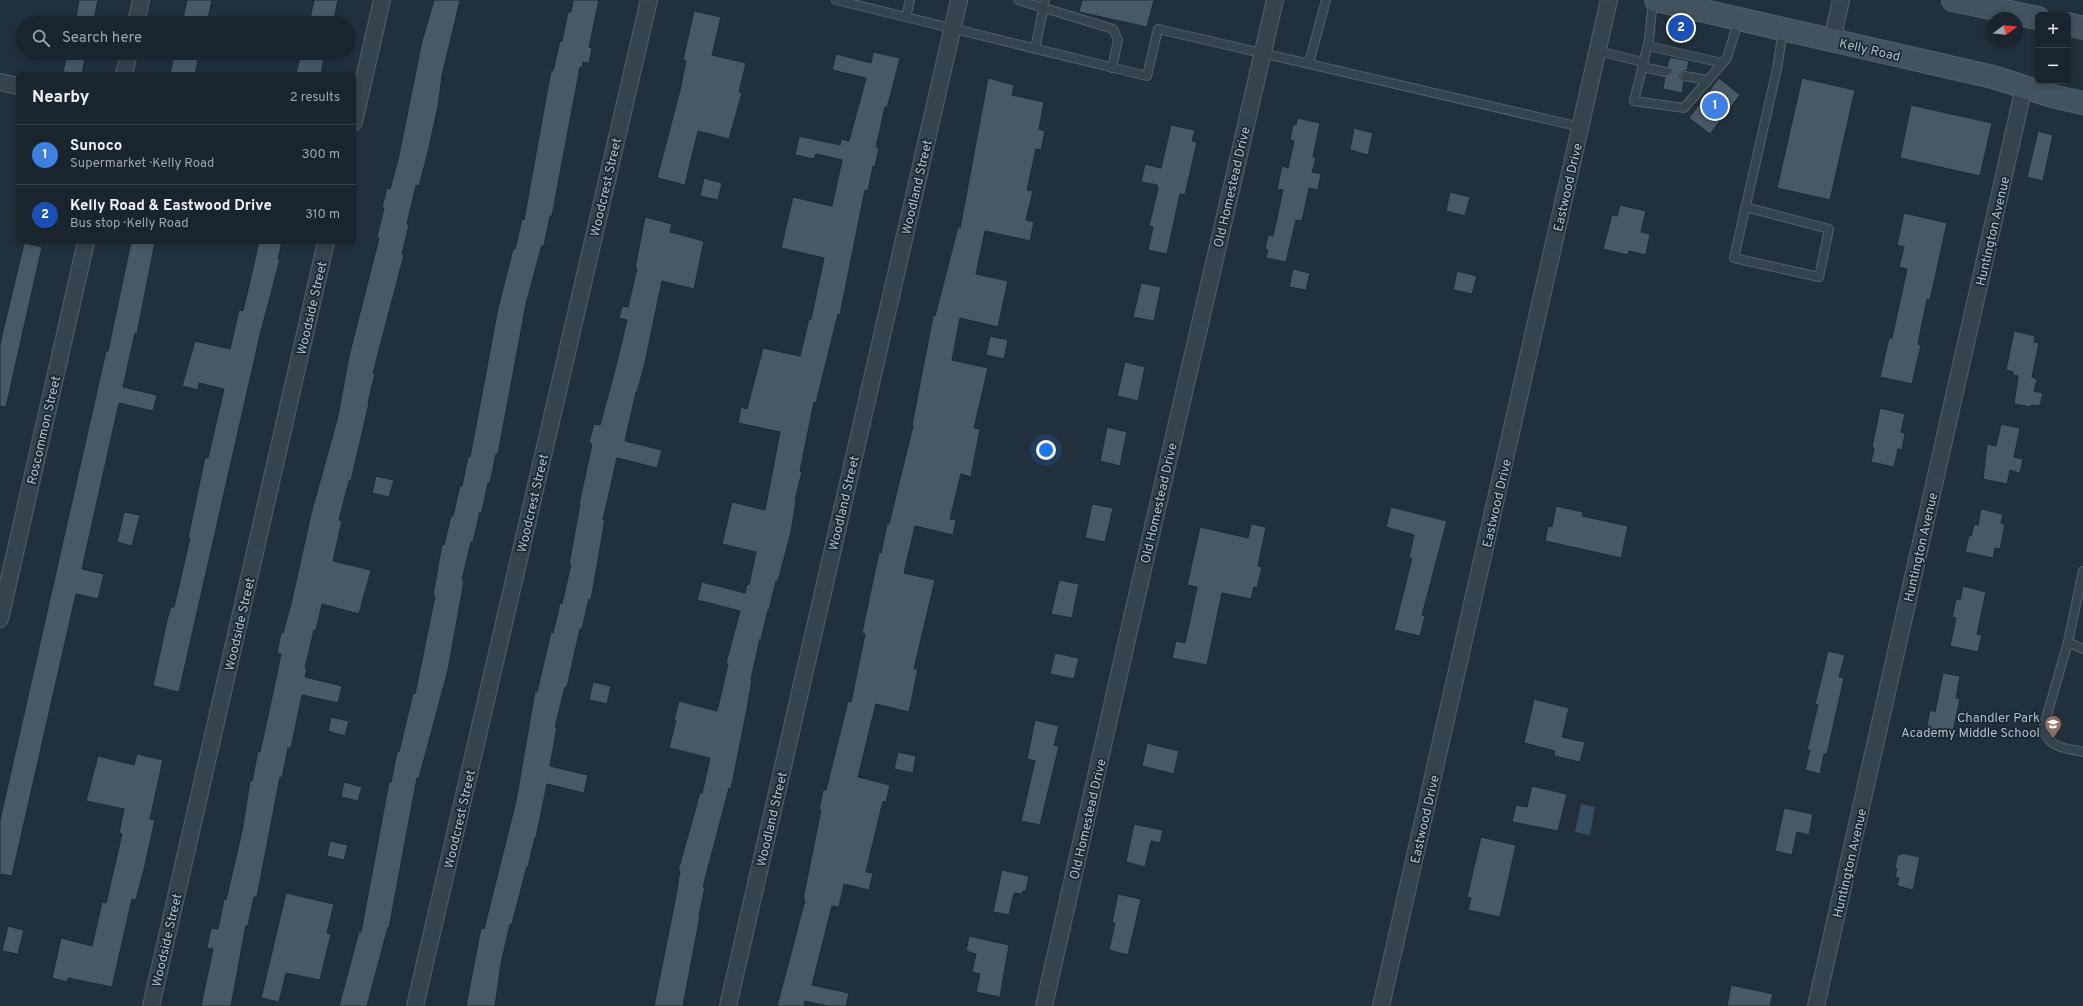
<!DOCTYPE html>
<html lang="en">
<head>
<meta charset="utf-8">
<style>
	:root { --surface:#1a242d; --page:#273039; --text:#f1f3f6; --muted:#9fa4aa; --line:#384149; --accent:#84bffa }
	body { margin:0; font-family:Overpass,sans-serif; background:var(--page); color:var(--text) }
	.controls { position:absolute; right:12px; top:12px; display:grid; overflow:hidden; border-radius:6px; box-shadow:0 2px 6px #0003 }
	.controls button { width:36px; height:36px; display:grid; place-items:center; padding:0; border:0; border-bottom:1px solid var(--line); background:var(--surface); color:var(--text); font:20px sans-serif }
	.compass { position:absolute; left:1987px; top:12px; width:36px; height:36px; border-radius:50%; background:var(--surface); box-shadow:0 2px 6px #0003; rotate:74deg }
	.you { position:absolute; left:1046px; top:450px; width:14px; height:14px; margin:-10px; border:3px solid #fff; border-radius:50%; background:#1a73e8; box-shadow:0 0 0 6px #1a73e833 }
	.badge { display:grid; place-items:center; width:26px; height:26px; border-radius:50%; background:var(--accent); color:#fff; font-size:13px; font-weight:700 }
	.pin { position:absolute; translate:-50% -50%; border:2px solid #fff; box-shadow:0 1px 4px #0006 }
	.list { margin:0; padding:0; list-style:none }
	h2 { display:flex; justify-content:space-between; align-items:center; height:52px; margin:0; padding:0 16px; font-size:17px }
	h2 small { font-size:13px; font-weight:400; color:var(--muted) }
	.list li { display:grid; grid-template-columns:26px 1fr auto; gap:12px; align-items:center; box-sizing:border-box; height:60px; padding:0 16px; border-top:1px solid var(--line) }
	.list b { display:block; font-size:15px; white-space:nowrap }
	.list p { margin:0; font-size:13px; white-space:nowrap; color:var(--muted) }
	.list em { font-size:13px; font-style:normal; color:var(--muted) }
	.icon { flex:none; width:22px; height:22px; fill:none; stroke:currentColor; stroke-width:2; stroke-linecap:round; stroke-linejoin:round }
	.map { position:relative; flex:none; width:2083px; height:1006px; overflow:hidden }
	.search { position:absolute; background:var(--surface); box-shadow:0 2px 6px #0003; left:16px; top:16px; width:340px; height:44px; display:flex; align-items:center; gap:10px; box-sizing:border-box; padding:0 14px; border-radius:22px; color:var(--muted); font-size:15px }
	.panel { position:absolute; background:var(--surface); box-shadow:0 2px 6px #0003; left:16px; top:72px; width:340px; height:172px; border-radius:6px }
	.map>svg:first-child { display:block }
	.water { fill:#354e63 }
	.building { fill:#485865; stroke:#1d2933 }
	.lines { fill:none; stroke-linecap:round; stroke-linejoin:round }
	.lane-casing { stroke:#54606a; stroke-width:10 }
	.street-casing { stroke:#54606a; stroke-width:18 }
	.secondary-casing { stroke:#54606a; stroke-width:24 }
	.lane { stroke:#36424c; stroke-width:8 }
	.street { stroke:#36424c; stroke-width:16 }
	.secondary { stroke:#44515f; stroke-width:22 }
	.labels { text-anchor:middle; stroke-width:3.5; stroke-linejoin:round; paint-order:stroke }
	.street-label { font-size:13px; fill:#b1bdc8; stroke:#1b2731 }
	.poi-label { font-size:13px; fill:#b1bdc8; stroke:#1b2731; text-anchor:end }
</style>
</head>
<body>
<div class="map">
<svg width="2083" height="1006" viewBox="0 0 2083 1006">
	<rect width="100%" height="100%" fill="#22303c"/>
	<!-- water -->
	<polygon class="water" points="1581,804 1595,807 1590,835 1575,832"/>
	<!-- building -->
	<g class="building">
		<polygon points="79,0 98,0 93,23 75,23"/>
		<polygon points="187,0 212,0 207,23 182,23"/>
		<polygon points="314,0 338,0 333,23 309,23"/>
		<polygon points="434,0 460,0 442,76 438,107 427,156 419,186 416,185 407,224 409,225 402,254 404,255 373,373 375,373 368,403 369,403 351,481 349,481 339,520 342,521 333,561 371,570 359,614 322,604 316,630 314,630 305,668 307,669 305,677 342,686 338,703 302,695 291,748 288,748 282,778 280,777 257,897 254,897 248,926 246,925 231,1006 201,1006 213,949 207,948 211,928 218,929 224,899 226,900 242,831 250,781 252,781 258,751 260,752 275,683 281,654 277,653 281,633 283,633 291,604 311,514 338,416 349,356 379,238 377,237 384,208 382,207 387,188 390,189 398,160 422,41"/>
		<polygon points="573,0 599,0 589,47 592,48 589,63 583,62 582,68 580,67 552,216 550,216 544,246 542,245 526,304 498,454 496,454 490,483 488,483 482,512 480,512 473,542 471,542 462,580 464,581 448,670 419,778 417,778 389,928 388,927 367,1006 339,1006 359,931 361,932 389,782 391,782 397,752 399,752 413,693 415,694 435,596 433,595 442,544 444,545 451,516 453,516 460,486 462,486 468,457 470,457 498,308 513,249 515,249 522,219 524,220 551,70 553,71 560,41 562,41 568,12 571,12"/>
		<polygon points="1082,0 1154,0 1147,27 1079,12"/>
		<polygon points="694,11 721,17 712,55 746,63 739,92 742,93 729,139 698,131 685,185 657,178 680,90 686,61 683,60"/>
		<polygon points="873,52 900,58 887,108 885,107 876,147 879,147 875,167 873,166 868,191 865,190 840,315 838,314 816,403 814,402 800,471 802,472 795,500 796,501 791,532 778,581 776,581 769,610 768,610 761,640 760,639 751,679 752,679 747,709 731,789 729,788 703,887 705,887 699,916 700,916 683,1006 654,1006 675,901 680,871 678,871 700,793 702,793 710,758 669,748 676,720 674,720 679,701 717,711 728,664 726,663 740,611 697,600 702,582 745,593 747,584 749,585 756,552 722,544 732,502 765,510 780,432 738,423 741,407 747,409 763,348 800,356 809,319 811,319 824,258 781,248 793,197 832,206 842,160 816,154 814,159 795,155 799,136 840,145 841,139 849,141 866,78 832,70 836,54 871,63"/>
		<polygon points="67,53 86,53 82,74 63,72"/>
		<polygon points="301,53 325,53 321,74 296,74"/>
		<polygon points="174,55 198,60 195,74 170,74"/>
		<polygon points="1670,57 1689,61 1687,71 1683,71 1680,75 1680,78 1684,81 1682,93 1663,89 1665,77 1671,73 1671,70 1667,67"/>
		<polygon points="988,78 1014,85 1012,95 1044,102 1039,129 1045,131 1041,150 1036,149 1027,190 1033,191 1026,220 1034,222 1030,241 985,231 976,274 1008,281 998,327 960,318 952,360 988,368 974,428 980,429 971,477 961,474 950,519 956,520 953,535 915,526 904,573 935,580 914,669 918,669 909,712 876,704 858,777 890,785 886,802 883,801 866,872 873,873 869,890 844,884 839,907 832,906 812,985 849,993 846,1006 828,1006 805,1001 804,1006 777,1006 805,900 803,899 821,810 819,810 823,790 826,790 848,701 851,702 865,634 862,633 879,552 881,553 887,524 889,524 913,426 912,425 933,316 935,316 958,227 960,228"/>
		<polygon points="1719,78 1740,95 1710,134 1689,118"/>
		<polygon points="1802,78 1855,90 1830,200 1777,188"/>
		<polygon points="1911,105 1992,123 1980,176 1900,158"/>
		<polygon points="1297,118 1320,123 1313,157 1316,158 1312,172 1321,174 1318,190 1309,188 1302,221 1296,220 1286,262 1266,258 1268,250 1265,249 1268,235 1273,236 1283,190 1277,189 1282,166 1288,168 1294,141 1290,140 1293,124 1296,125"/>
		<polygon points="1171,125 1195,130 1192,141 1197,142 1185,195 1180,194 1167,254 1148,250 1153,227 1149,226 1158,188 1157,185 1141,182 1145,164 1161,168"/>
		<polygon points="1354,128 1373,133 1368,155 1350,150"/>
		<polygon points="2038,131 2053,135 2043,181 2027,177"/>
		<polygon points="704,178 722,183 718,200 700,196"/>
		<polygon points="1450,192 1470,197 1465,216 1446,211"/>
		<polygon points="1620,205 1646,211 1641,232 1650,234 1646,255 1629,251 1628,255 1603,249 1612,215 1617,216"/>
		<polygon points="1904,213 1947,223 1930,300 1927,299 1918,344 1921,345 1912,384 1880,377 1889,338 1892,338 1907,269 1899,267 1904,247 1897,245"/>
		<polygon points="645,217 672,224 670,232 704,241 694,289 662,281 645,363 637,392 636,392 625,441 662,450 657,468 617,458 603,520 605,520 591,600 589,599 582,629 580,629 567,687 565,687 555,727 557,727 550,766 588,775 584,793 547,784 536,838 535,837 528,867 527,866 512,924 510,924 501,964 495,1006 466,1006 481,928 484,929 516,801 535,691 537,692 551,632 553,633 560,603 562,604 571,564 569,564 580,504 579,504 592,444 589,443 594,424 600,425 616,366 627,320 619,318 622,306 628,307 637,268 635,268"/>
		<polygon points="131,242 155,242 137,334 135,333 123,387 157,395 153,411 119,403 82,569 104,574 98,599 76,594 12,876 0,874 0,820 106,351 108,351"/>
		<polygon points="259,242 282,242 278,259 280,259 260,335 179,692 153,686 167,620 171,607 174,607 190,538 188,538 205,457 208,458 224,389 199,383 198,390 182,386 195,341 230,349 239,310 243,311"/>
		<polygon points="24,243 42,247 6,407 0,406 0,344"/>
		<polygon points="1293,269 1310,273 1306,290 1289,287"/>
		<polygon points="1457,271 1477,276 1472,294 1453,290"/>
		<polygon points="1141,283 1161,287 1154,321 1133,317"/>
		<polygon points="2014,331 2035,336 2034,342 2039,343 2032,377 2037,379 2034,391 2043,393 2040,406 2031,405 2031,407 2014,404 2018,376 2013,375 2013,372 2006,370"/>
		<polygon points="990,336 1008,340 1004,359 986,355"/>
		<polygon points="1125,362 1145,367 1138,401 1117,396"/>
		<polygon points="1880,408 1905,414 1901,432 1905,433 1902,450 1898,449 1894,467 1871,462 1874,448 1872,447"/>
		<polygon points="2001,424 2020,428 2014,457 2023,459 2020,473 2010,470 2007,484 1983,479 1987,444 1996,446"/>
		<polygon points="1107,427 1127,432 1120,466 1100,461"/>
		<polygon points="376,476 394,480 389,497 372,493"/>
		<polygon points="1092,504 1113,508 1105,542 1085,538"/>
		<polygon points="1556,506 1583,512 1582,516 1628,526 1621,558 1545,541 1548,526 1552,527"/>
		<polygon points="1391,507 1447,521 1422,615 1425,616 1420,636 1394,630 1412,558 1409,558 1414,535 1386,527"/>
		<polygon points="1981,509 2003,514 2001,523 2005,525 2000,549 1995,548 1993,558 1965,552 1969,535 1971,536 1974,524 1978,525"/>
		<polygon points="124,512 140,515 132,546 117,542"/>
		<polygon points="1251,524 1266,527 1258,566 1262,567 1257,588 1254,587 1251,599 1222,593 1207,665 1172,658 1176,641 1185,643 1197,587 1187,585 1200,527 1248,538"/>
		<polygon points="1059,580 1079,584 1072,618 1051,614"/>
		<polygon points="1963,586 1986,592 1977,634 1982,635 1978,652 1950,646 1956,618 1952,617 1956,599 1960,600"/>
		<polygon points="1828,651 1845,655 1839,677 1844,678 1827,754 1824,754 1820,774 1805,770 1810,750 1807,750 1818,705 1815,704"/>
		<polygon points="1055,653 1079,658 1074,679 1050,674"/>
		<polygon points="1943,673 1960,676 1956,698 1960,699 1952,736 1926,730 1930,710 1935,712"/>
		<polygon points="593,682 611,686 607,704 589,700"/>
		<polygon points="1534,699 1569,708 1562,737 1585,742 1580,762 1554,756 1555,751 1524,743"/>
		<polygon points="331,717 349,721 345,736 328,731"/>
		<polygon points="1035,720 1059,726 1054,745 1059,746 1040,825 1021,821 1035,761 1027,759"/>
		<polygon points="1147,743 1179,751 1174,774 1142,766"/>
		<polygon points="898,752 916,756 913,773 894,769"/>
		<polygon points="137,754 163,760 150,819 155,820 145,865 136,900 132,899 112,987 68,978 67,982 52,978 61,938 92,946 102,902 106,903 122,834 119,833 124,809 86,801 98,756 134,765"/>
		<polygon points="344,782 362,787 358,801 341,797"/>
		<polygon points="1532,786 1567,794 1558,831 1512,822 1516,805 1527,807"/>
		<polygon points="1784,808 1813,814 1809,835 1797,832 1792,855 1775,851"/>
		<polygon points="1134,824 1163,830 1160,843 1151,841 1145,867 1126,862"/>
		<polygon points="1481,837 1516,845 1500,917 1468,910 1471,898 1467,897"/>
		<polygon points="330,841 348,845 344,860 327,856"/>
		<polygon points="1901,853 1920,857 1913,890 1897,886 1899,878 1895,877 1897,869 1895,868 1898,854 1901,855"/>
		<polygon points="1002,870 1029,876 1026,891 1023,891 1022,894 1014,893 1009,915 993,912"/>
		<polygon points="286,893 334,904 327,933 331,934 320,980 286,973 279,1002 261,998"/>
		<polygon points="1118,894 1141,899 1128,955 1109,950 1115,923 1112,922"/>
		<polygon points="8,926 24,930 18,954 2,951"/>
		<polygon points="969,936 1009,945 1000,997 976,992 980,974 972,972 976,954 966,951"/>
		<polygon points="1731,985 1773,994 1770,1006 1727,1006"/>
	</g>
	<g class="lines">
		<defs>
			<g id="lane">
				<polyline points="836,0 1147,76 1158,29 1581,127"/>
				<polyline points="1018,0 1113,29 1118,40 1112,68"/>
				<polyline points="1653,0 1649,40 1634,101 1684,108 1727,58 1739,19"/>
				<polyline points="906,17 910,0"/>
				<polyline points="1648,46 1722,63"/>
				<polyline points="1035,49 1045,0"/>
				<polyline points="1598,51 1643,62"/>
				<polyline points="1309,63 1326,0"/>
				<polyline points="1642,67 1666,72"/>
				<polyline points="1685,76 1707,80"/>
				<polyline points="1745,207 1829,229 1819,277 1734,258 1776,73 1777,69 1783,30"/>
				<polyline points="2083,571 2068,642 2083,649"/>
				<path d="M2068 642 2043 729C2048 748 2066 748 2083 752"/>
			</g>
			<g id="street">
				<polyline points="136,23 141,0"/>
				<polyline points="1832,40 1841,0"/>
				<polyline points="124,74 129,53"/>
				<polyline points="0,82 18,86"/>
				<polyline points="354,122 382,0"/>
				<polyline points="0,619 86,242"/>
				<polyline points="151,1006 326,242"/>
				<polyline points="415,1006 649,0"/>
				<polyline points="728,1006 959,0"/>
				<polyline points="1044,1006 1133,613 1275,0"/>
				<polyline points="1381,1006 1609,0"/>
				<polyline points="1816,1006 2024,87"/>
			</g>
			<g id="secondary">
				<polyline points="1656,0 1993,77 2052,96 2083,103"/>
				<polyline points="1953,0 2038,18"/>
				<polyline points="2068,24 2083,28"/>
			</g>
		</defs>
		<!-- lane casing -->
		<use href="#lane" class="lane-casing"/>
		<!-- street casing -->
		<use href="#street" class="street-casing"/>
		<!-- secondary casing -->
		<use href="#secondary" class="secondary-casing"/>
		<!-- lane -->
		<use href="#lane" class="lane"/>
		<!-- street -->
		<use href="#street" class="street"/>
		<!-- secondary -->
		<use href="#secondary" class="secondary"/>
	</g>
	<!-- icons -->
	<defs>
		<symbol id="school-pin" viewBox="-11 -11 22 30"><path d="M0 17L-7.5 6A9.5 9.5 0 1 1 7.5 6Z" fill="#8d6e63" stroke="#1b2731"/><path d="M0-5L7-2L0 1L-7-2ZM-4 1L0 2.5L4 1V4Q0 6-4 4Z" fill="#fff"/></symbol>
	</defs>
	<g fill-rule="evenodd">
		<use href="#school-pin" x="2043" y="714" width="20" height="27"/>
	</g>
	<g class="labels">
		<!-- street labels -->
		<g class="street-label">
			<text transform="translate(1870 49) rotate(13)" y="5">Kelly Road</text>
			<text transform="translate(605 187) rotate(-77)" y="5">Woodcrest Street</text>
			<text transform="translate(916 187) rotate(-77)" y="5">Woodland Street</text>
			<text transform="translate(1231 187) rotate(-77)" y="5">Old Homestead Drive</text>
			<text transform="translate(1567 187) rotate(-77)" y="5">Eastwood Drive</text>
			<text transform="translate(1992 231) rotate(-77)" y="5">Huntington Avenue</text>
			<text transform="translate(311 308) rotate(-77)" y="5">Woodside Street</text>
			<text transform="translate(43 430) rotate(-77)" y="5">Roscommon Street</text>
			<text transform="translate(532 503) rotate(-77)" y="5">Woodcrest Street</text>
			<text transform="translate(843 503) rotate(-77)" y="5">Woodland Street</text>
			<text transform="translate(1158 503) rotate(-77)" y="5">Old Homestead Drive</text>
			<text transform="translate(1496 503) rotate(-77)" y="5">Eastwood Drive</text>
			<text transform="translate(1920 547) rotate(-77)" y="5">Huntington Avenue</text>
			<text transform="translate(239 624) rotate(-77)" y="5">Woodside Street</text>
			<text transform="translate(459 819) rotate(-77)" y="5">Woodcrest Street</text>
			<text transform="translate(771 819) rotate(-77)" y="5">Woodland Street</text>
			<text transform="translate(1087 819) rotate(-77)" y="5">Old Homestead Drive</text>
			<text transform="translate(1424 819) rotate(-77)" y="5">Eastwood Drive</text>
			<text transform="translate(1849 863) rotate(-77)" y="5">Huntington Avenue</text>
			<text transform="translate(166 940) rotate(-77)" y="5">Woodside Street</text>
		</g>
		<!-- poi labels -->
		<g class="poi-label">
			<text x="2040" y="722">Chandler Park<tspan x="2040" dy="15">Academy Middle School</tspan></text>
		</g>
	</g>
</svg>
<div class="controls">
<button>+</button>
<button>−</button>
</div>
<svg class="compass" viewBox="-18 -18 36 36"><path d="M0-13l5 13h-10z" fill="#e53935"/><path d="M0 13l5-13h-10z" fill="#9fa4aa"/></svg>
<div class="you"></div>
<div class="pin badge" style="left:1715px;top:106px;background:#3f7fe0">1</div>
<div class="pin badge" style="left:1681px;top:28px;background:#1a4fb4">2</div>
<div class="search"><svg class="icon" aria-label="search" viewBox="0 0 24 24"><circle cx="10" cy="10" r="6"/><path d="M15 15l6 6"/></svg>Search here</div>
<section class="panel">
<h2>Nearby<small>2 results</small></h2>
<ul class="list">
<li><span class="badge" style="background:#3f7fe0">1</span><div><b>Sunoco</b><p>Supermarket · Kelly Road</p></div><em>300 m</em></li>
<li><span class="badge" style="background:#1a4fb4">2</span><div><b>Kelly Road &amp; Eastwood Drive</b><p>Bus stop · Kelly Road</p></div><em>310 m</em></li>
</ul>
</section>
</div>
</body>
</html>
